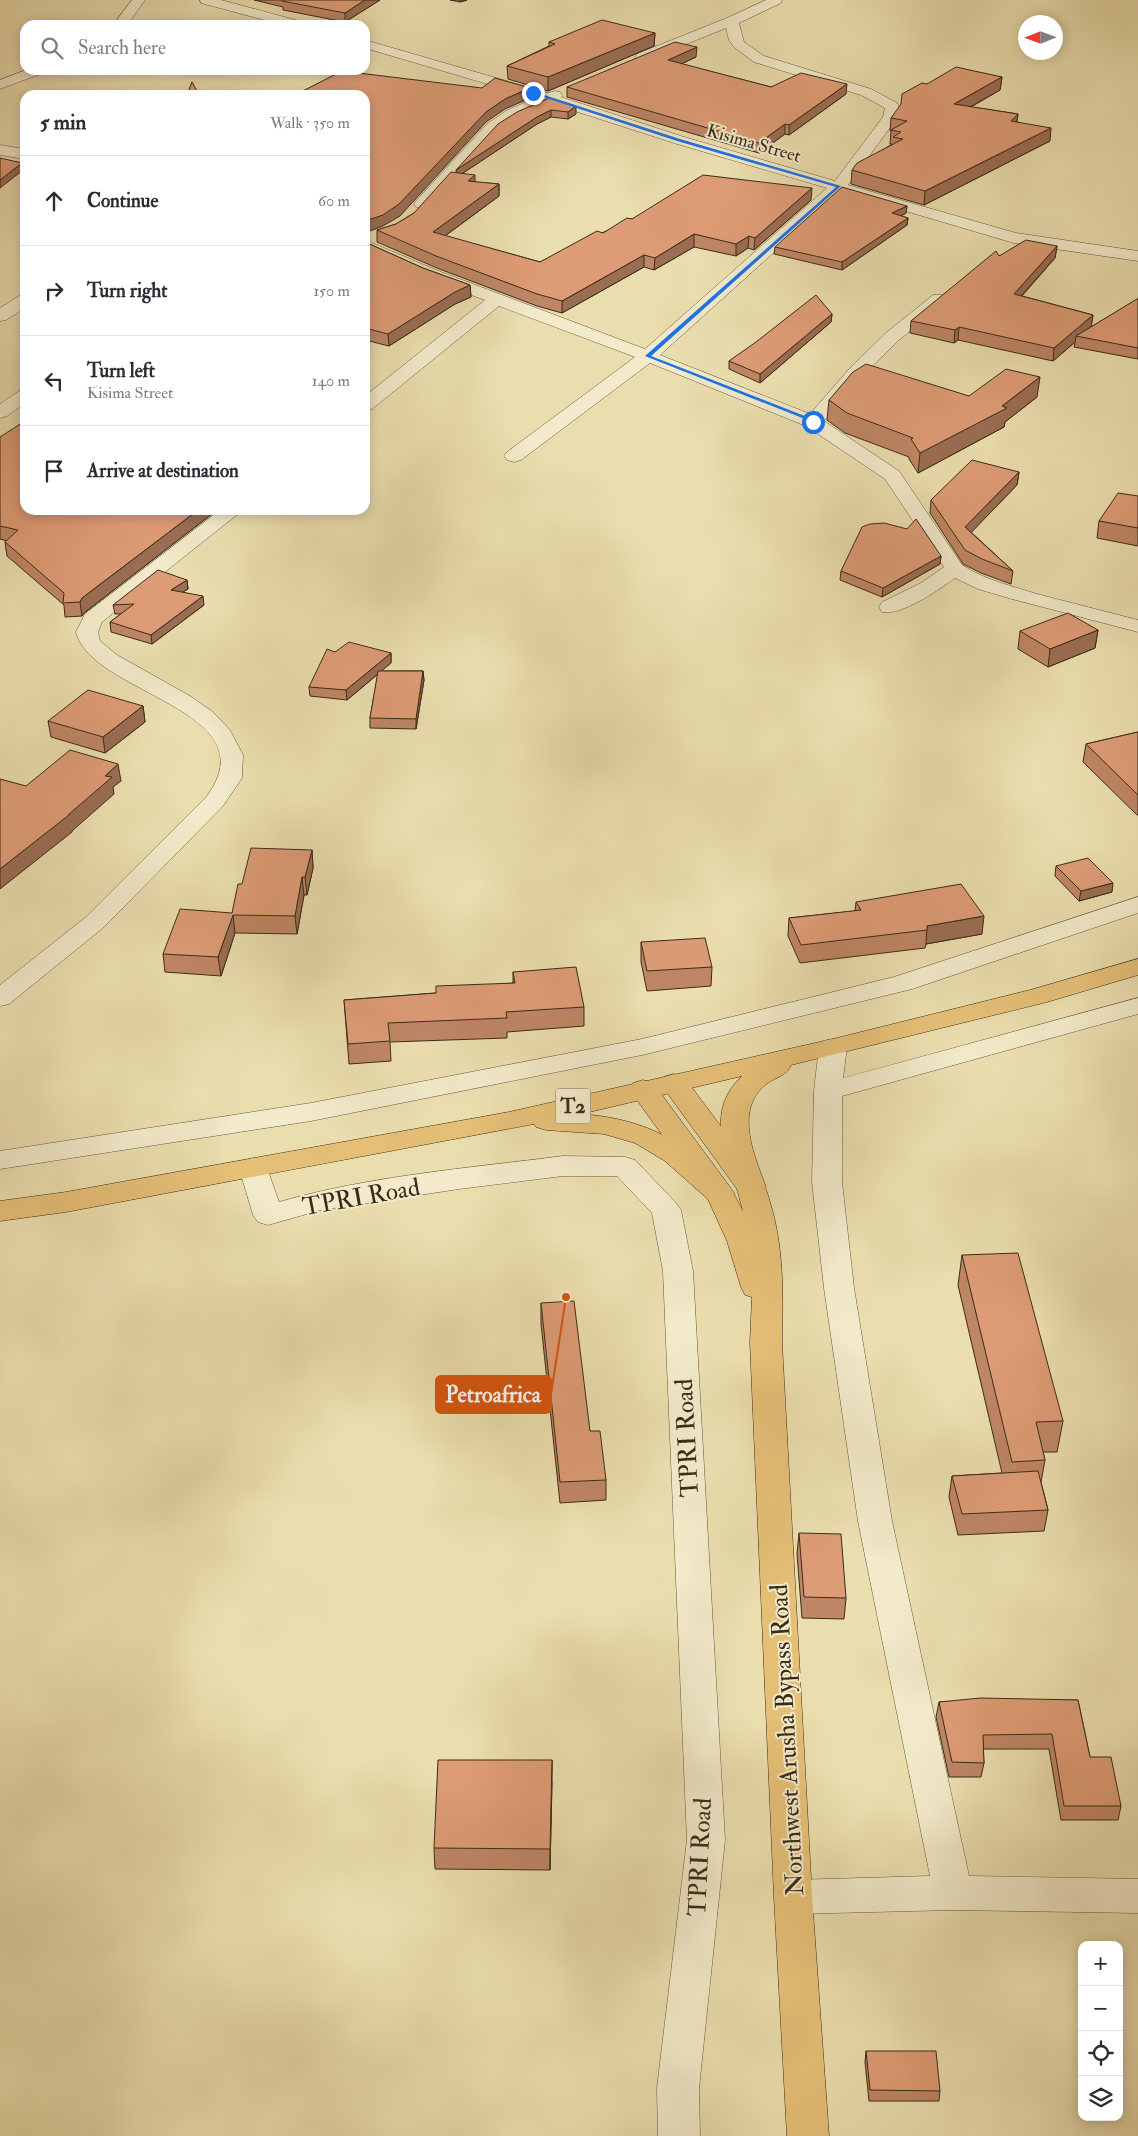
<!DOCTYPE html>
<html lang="en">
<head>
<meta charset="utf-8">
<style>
	:root { --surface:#fff; --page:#f2f2f3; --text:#2b2b33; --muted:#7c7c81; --line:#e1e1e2 }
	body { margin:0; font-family:"IM FELL Double Pica",serif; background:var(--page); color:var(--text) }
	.controls { position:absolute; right:15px; bottom:15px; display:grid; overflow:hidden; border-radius:10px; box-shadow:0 2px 12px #0003 }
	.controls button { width:45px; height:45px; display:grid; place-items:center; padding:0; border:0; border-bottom:1px solid var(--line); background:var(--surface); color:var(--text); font:25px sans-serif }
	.compass { position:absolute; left:1018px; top:15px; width:45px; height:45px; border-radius:50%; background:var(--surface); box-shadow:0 2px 12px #0003; rotate:269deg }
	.stop { position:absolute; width:15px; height:15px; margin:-11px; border:4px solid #1a73e8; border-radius:50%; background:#fff }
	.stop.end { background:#1a73e8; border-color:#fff; box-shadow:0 1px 5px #0008 }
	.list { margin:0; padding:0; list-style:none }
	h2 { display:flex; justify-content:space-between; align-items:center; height:65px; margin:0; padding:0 20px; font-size:21px }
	h2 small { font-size:16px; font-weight:400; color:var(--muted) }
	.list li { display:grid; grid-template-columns:32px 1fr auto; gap:15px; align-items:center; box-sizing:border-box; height:90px; padding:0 20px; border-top:1px solid var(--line) }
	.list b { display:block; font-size:19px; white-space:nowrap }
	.list p { margin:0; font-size:16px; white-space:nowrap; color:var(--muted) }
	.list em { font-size:16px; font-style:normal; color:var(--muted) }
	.icon { flex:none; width:28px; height:28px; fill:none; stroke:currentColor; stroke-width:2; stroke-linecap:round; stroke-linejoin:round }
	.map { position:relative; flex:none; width:1138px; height:2136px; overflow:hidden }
	.search { position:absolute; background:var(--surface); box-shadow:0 2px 12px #0003; left:20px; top:20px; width:350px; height:55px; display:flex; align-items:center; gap:12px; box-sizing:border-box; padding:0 18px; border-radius:15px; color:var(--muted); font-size:19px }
	.panel { position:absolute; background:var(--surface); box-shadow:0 2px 12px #0003; left:20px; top:90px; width:350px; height:425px; border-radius:15px }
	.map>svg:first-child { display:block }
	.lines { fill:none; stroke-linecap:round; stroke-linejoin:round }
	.minor-casing { stroke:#66583e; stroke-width:1 }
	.primary-casing { stroke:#3a2b19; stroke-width:1 }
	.trunk-casing { stroke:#3a2b19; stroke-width:1 }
	.minor { fill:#f2eaca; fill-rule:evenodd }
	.primary { fill:#e6bf77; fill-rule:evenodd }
	.trunk { fill:#e6bf77; fill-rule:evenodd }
	.wall { fill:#bf8665; stroke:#3a2b19 }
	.shaded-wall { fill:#9b6d53; stroke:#3a2b19 }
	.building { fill:#de9c76; stroke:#3a2b19 }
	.route { fill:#1a73e8 }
	.labels { text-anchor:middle; stroke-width:4; stroke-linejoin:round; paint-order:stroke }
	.far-street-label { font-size:18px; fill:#3a2b19; stroke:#f2eaca }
	.shield { fill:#f2eaca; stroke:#71644e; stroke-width:1 }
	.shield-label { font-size:20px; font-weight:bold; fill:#3a2b19 }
	.near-street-label { font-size:25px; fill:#3a2b19; stroke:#f2eaca }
	.leader { fill:none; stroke:#d7540d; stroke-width:2 }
	.callout-dot { fill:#d7540d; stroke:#f2eaca; stroke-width:2 }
	.callout { fill:#d7540d; stroke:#d7540d; stroke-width:2 }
	.callout-label { font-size:22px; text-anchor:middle; font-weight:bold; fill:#fff }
</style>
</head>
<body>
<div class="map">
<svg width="1138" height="2136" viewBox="0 0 1138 2136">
	<rect width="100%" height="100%" fill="#ebdeae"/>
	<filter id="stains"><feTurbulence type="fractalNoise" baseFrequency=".004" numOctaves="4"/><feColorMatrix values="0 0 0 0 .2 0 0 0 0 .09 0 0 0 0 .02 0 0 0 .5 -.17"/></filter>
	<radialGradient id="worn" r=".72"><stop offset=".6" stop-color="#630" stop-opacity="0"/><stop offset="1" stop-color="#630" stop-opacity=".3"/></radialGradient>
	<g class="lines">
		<defs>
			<g id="minor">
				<polygon points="132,0 145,0 127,25 113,25"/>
				<polygon points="200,0 221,0 303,22 305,25 283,25 201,3"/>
				<path d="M766 0H782L781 3 739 23 744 42 764 56 871 89 897 103C901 109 900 112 897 118L848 185 1016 233 1138 251V261L1014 243 841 192 660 355 810 414 850 368 887 332 933 295H945L948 299 945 303 899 340 862 376 824 421 899 471 962 565C985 580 1012 586 1037 594 1071 603 1104 611 1138 620V632L1012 599 978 589 955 578C938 590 902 616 882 612L879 607 882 602 921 583 944 567 885 479 806 426 650 363 521 460 514 462 507 460 504 456 507 452 635 357 499 306 372 409 365 411V396L485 300 424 278 365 251V240L436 270 645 349 827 188 674 143 550 103 516 117 497 130 428 207H416L414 204 416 201 487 124 506 111 535 98 365 48V40L548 93 555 91 560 92 562 95 561 97 684 137 835 181 883 117 885 108 861 95 754 62 734 47 729 40 726 28 647 60H637L635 57 637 54 727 18Z"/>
				<polygon points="26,70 45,70 43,73 0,89 0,80"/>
				<polygon points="0,145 25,149 25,159 0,155"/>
				<polygon points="25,295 25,308 6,320 0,321 0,308 19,296"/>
				<polygon points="25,389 25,403 7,416 0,418 0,404 19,391"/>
				<path d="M220 510H243L102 622 98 632 100 641 117 655 190 696 213 712 230 730 243 755 242 778 223 806 104 927 9 1004 0 1006V985L86 917 207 796C271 709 90 694 76 632L85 614Z"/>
				<polygon points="1138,897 1138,913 912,989 642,1055 311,1121 0,1169 0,1151 311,1103 642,1039 894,977"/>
				<polygon points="1138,998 1138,1014 842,1096 842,1182 854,1288 892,1521 969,1876 1138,1879 1138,1913 953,1910 793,1914 779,1909 774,1897 779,1885 793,1880 930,1876 858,1521 824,1288 812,1182 814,1091 819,1047 823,1041 833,1039 843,1041 847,1047 843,1078"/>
				<path d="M563 1156 625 1157 635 1160 676 1203 681 1210 693 1271 725 1840 699 2088 700 2136H658L657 2088 687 1840 663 1271 652 1213 617 1176H563L459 1189 321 1210 268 1225 258 1222 253 1215 239 1168 243 1161 253 1158 263 1161 267 1168 279 1202C369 1176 469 1168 563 1156Z"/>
			</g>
			<path id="primary" d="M674 1074 684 1077 761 1180C767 1189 769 1199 772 1209 784 1253 783 1297 782 1343L812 1897 829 2136H787L774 1897 750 1343 752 1297 745 1295 741 1287 727 1241 707 1197 629 1089 633 1083 643 1080 653 1083 730 1187 743 1211 737 1189 660 1083 664 1077Z"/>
			<path id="trunk" d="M1138 959V975L1047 1002 791 1065C788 1075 776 1077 768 1083 733 1108 754 1155 766 1187L761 1194 751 1197 741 1194 736 1187C723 1148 707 1109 742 1076L581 1114C633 1118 672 1133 711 1169 719 1177 728 1184 735 1194L730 1201 720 1204 710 1201 665 1161 635 1143 604 1134 546 1130 536 1127 534 1124 66 1212 0 1221V1201L66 1192 509 1112 833 1039 1030 990Z"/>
		</defs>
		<!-- minor casing -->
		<use href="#minor" class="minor-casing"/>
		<!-- primary casing -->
		<use href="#primary" class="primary-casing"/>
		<!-- trunk casing -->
		<use href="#trunk" class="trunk-casing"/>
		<!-- minor -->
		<use href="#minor" class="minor"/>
		<!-- primary -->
		<use href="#primary" class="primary"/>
		<!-- trunk -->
		<use href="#trunk" class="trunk"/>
	</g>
	<!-- wall -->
	<g class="wall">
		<polygon points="254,0 380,0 345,22 283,10 283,7"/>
		<polygon points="450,0 467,0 460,2"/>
		<polygon points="655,33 654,46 548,91 508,79 507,66 549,46 549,42"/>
		<polygon points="696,57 681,64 771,87 846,94 789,135 785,134 759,153 567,97 567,87"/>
		<polygon points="1002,77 1000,90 971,107 1018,114 1017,122 1050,141 924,205 851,184 852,170 892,144 890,144 891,131 890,131 891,118 927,84"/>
		<polygon points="549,98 576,114 568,119 551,117 537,124 463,173 475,182 499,184 499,196 445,236 540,262 632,219 811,200 754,250 748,248 736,256 694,247 654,270 644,267 562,313 537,306 437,268 377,242 377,230 396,224 414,213 457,173 456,170"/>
		<polygon points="907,206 906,213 901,216 908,218 907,225 842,270 774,254 775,247"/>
		<polygon points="365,242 423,268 470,285 471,297 455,304 389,346 365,340"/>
		<polygon points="1057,246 1055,258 1022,296 1093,315 1091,327 1138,299 1138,359 1074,347 1075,342 1053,361 958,340 954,343 910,333 911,321 999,256"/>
		<polygon points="832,314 831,322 760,383 729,369 729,361"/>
		<polygon points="969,396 1037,397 1005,422 1004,427 918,473 909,459 909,457 845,433 827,420 829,400"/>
		<polygon points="0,437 25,510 217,510 84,613 82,616 65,617 64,605 7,556 5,542 7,541 0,539"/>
		<polygon points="1019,472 1017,485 971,532 1013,571 1011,584 981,573 963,564 930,513 931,500"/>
		<polygon points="1138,496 1138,546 1097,538 1099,521"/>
		<polygon points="941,556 940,564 882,597 840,580 841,571"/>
		<polygon points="187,580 188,589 183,592 204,605 152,644 111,632 110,622 121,614 115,614 113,605"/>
		<polygon points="1098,630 1095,648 1048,667 1018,649 1020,631"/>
		<polygon points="335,652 391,653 391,663 380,671 423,671 424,680 416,729 370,728 370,718 378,674 347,700 310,696 309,687"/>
		<polygon points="143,706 145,722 105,753 51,737 48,721"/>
		<polygon points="1138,732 1138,815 1137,815 1083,762 1086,744"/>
		<polygon points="312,850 313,868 307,895 304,895 297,934 235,933 221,976 165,972 163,954 232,913"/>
		<polygon points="1056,866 1112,892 1079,901 1055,876"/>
		<polygon points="856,902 982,934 926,944 925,948 800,963 788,936 789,918 855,911"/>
		<polygon points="641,942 712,967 711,986 647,991 641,962"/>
		<polygon points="513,972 584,1007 584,1026 507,1032 507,1038 390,1042 391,1061 349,1064 344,1000 436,993 513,983"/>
		<polygon points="962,1255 1063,1421 1057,1452 1043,1452 1045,1460 1041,1482 1048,1510 1044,1531 958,1535 949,1497 952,1476 1002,1473 958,1285"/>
		<polygon points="541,1303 590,1431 606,1480 606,1500 560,1503 541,1324"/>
		<polygon points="799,1533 846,1598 844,1619 802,1618 797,1554"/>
		<polygon points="1078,1700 1090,1757 1121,1806 1118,1820 1061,1820 1049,1749 983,1749 984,1763 981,1777 949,1777 936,1717 939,1702"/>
		<polygon points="552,1781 550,1870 435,1869 434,1848"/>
		<polygon points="866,2051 940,2091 939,2101 869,2101 865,2062"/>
	</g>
	<!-- shaded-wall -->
	<g class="shaded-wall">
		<polygon points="365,0 380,0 345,22 345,13"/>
		<polygon points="460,0 467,0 460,2"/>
		<polygon points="655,33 654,46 548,91 548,77"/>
		<polygon points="697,47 696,57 668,70 668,60"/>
		<polygon points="1002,77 1000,90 952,117 954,104"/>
		<polygon points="847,84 846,94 789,135 789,125"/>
		<polygon points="530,88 530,98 505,109 486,122 400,216 383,226 365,233 365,221 486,112 505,99"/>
		<polygon points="576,106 576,114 568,119 568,112"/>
		<polygon points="551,110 551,117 537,124 457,177 456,170 537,117"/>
		<polygon points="1018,114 1016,127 1011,121"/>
		<polygon points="785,124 785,134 759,153 759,143"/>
		<polygon points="1051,128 1050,141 924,205 925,191"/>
		<polygon points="22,163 23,170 0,188 0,180"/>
		<polygon points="475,175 475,187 468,181"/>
		<polygon points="499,184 499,196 434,244 433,232"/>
		<polygon points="812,188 811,200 754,250 755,238"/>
		<polygon points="907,206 906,213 892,221 892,213"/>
		<polygon points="908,218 907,225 842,270 842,262"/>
		<polygon points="694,234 694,247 654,270 655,258"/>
		<polygon points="749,236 748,248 736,256 736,244"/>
		<polygon points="1057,246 1055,258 1012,306 1014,294"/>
		<polygon points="644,255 644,267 562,313 562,301"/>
		<polygon points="470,285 471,297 455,304 389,346 388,334 455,292"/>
		<polygon points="832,314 831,322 760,383 760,374"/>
		<polygon points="1093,315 1091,328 1076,336 1075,342 1053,361 1054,348"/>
		<polygon points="959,327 958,340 954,343 955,330"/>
		<polygon points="1040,377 1037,397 1005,422 1004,427 918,473 920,453 1002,406"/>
		<polygon points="1019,472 1017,485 964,540 965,527"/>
		<polygon points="198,510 217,510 84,613 82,616 80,602 82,598"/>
		<polygon points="941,556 940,564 882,597 883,588"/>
		<polygon points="187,580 188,589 172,599 171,590"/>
		<polygon points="203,596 204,605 152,644 151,635"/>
		<polygon points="1098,630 1095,648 1048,667 1050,649"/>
		<polygon points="391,653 391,663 347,700 346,690"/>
		<polygon points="423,671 424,680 416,729 416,719"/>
		<polygon points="143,706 145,722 105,753 103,737"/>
		<polygon points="118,764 121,781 113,787 114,794 72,831 72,832 0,889 0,869 68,815 105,776"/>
		<polygon points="312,850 313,868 307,895 305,877"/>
		<polygon points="302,877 304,895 297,934 295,916"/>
		<polygon points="1113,883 1112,892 1079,901 1081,891"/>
		<polygon points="233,915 235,933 221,976 218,957"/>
		<polygon points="984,916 982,934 926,944 927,926"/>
		<polygon points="552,1760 552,1781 550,1870 550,1849"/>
	</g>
	<!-- building -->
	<g class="building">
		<polygon points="283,0 365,0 345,13 282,1"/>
		<polygon points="602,20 655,33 548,77 507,66 555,44 549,42"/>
		<polygon points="675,42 697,47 668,60 771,87 801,73 847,84 789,125 785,124 759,143 567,87"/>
		<polygon points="956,67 1002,77 954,104 1018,114 1011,121 1051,128 925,191 852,170 857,163 903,139 893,137 901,132 891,130 907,121 891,118 901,104 902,94 922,83 927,84"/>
		<polygon points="342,71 482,88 495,78 530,88 505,99 486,112 399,204 383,215 365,221 365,95 295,95"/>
		<polygon points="192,82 199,95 187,95"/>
		<polygon points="549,98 576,106 568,112 551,110 537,117 456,170 498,124 517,112"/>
		<polygon points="0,158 22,163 0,180"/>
		<polygon points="451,172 475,175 468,181 499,184 433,232 540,262 597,231 603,233 627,218 632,219 703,175 812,188 755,238 749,236 736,244 694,234 655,258 644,255 562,301 537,294 436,256 377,230 396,224 414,213"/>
		<polygon points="842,187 907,206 892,213 908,218 842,262 775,247"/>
		<polygon points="1026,240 1057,246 1014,294 1093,315 1054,348 959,327 955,330 911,321 996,251 999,256"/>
		<polygon points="365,242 423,268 470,285 455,292 388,334 365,328"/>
		<polygon points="816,295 832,314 760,374 729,361 756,342"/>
		<polygon points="1137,299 1138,299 1138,348 1076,336"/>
		<polygon points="866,364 969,396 1006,369 1040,377 1002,406 1007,408 920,453 911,439 913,438 847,413 829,400 853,372"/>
		<polygon points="25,421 25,510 198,510 82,598 80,602 63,603 64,593 5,542 18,530 0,526 0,437"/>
		<polygon points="972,460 1019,472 965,527 1013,571 982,559 965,550 931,500"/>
		<polygon points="1118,493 1138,496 1138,528 1099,521"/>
		<polygon points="916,519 941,556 883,588 841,571 862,527 870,524 884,523 907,529"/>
		<polygon points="158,570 187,580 171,590 203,596 151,635 110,622 134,604 113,605"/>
		<polygon points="1068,613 1098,630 1050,649 1020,631"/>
		<polygon points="349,642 391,653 346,690 309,687 327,649 335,652"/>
		<polygon points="378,671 423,671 416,719 370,718"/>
		<polygon points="88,690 143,706 103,737 48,721"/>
		<polygon points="1138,732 1138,795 1086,744"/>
		<polygon points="70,750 118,764 105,776 112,777 68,815 69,815 0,869 0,779 26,786"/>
		<polygon points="251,848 312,850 305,877 302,877 295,916 233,915 218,957 163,954 180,909 232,913 238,884 242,884"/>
		<polygon points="1088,858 1113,883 1081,891 1056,866"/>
		<polygon points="961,884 984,916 927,926 927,930 801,945 789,918 861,910 856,902"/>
		<polygon points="705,938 712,967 647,971 641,942"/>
		<polygon points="576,967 584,1007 506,1012 507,1018 388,1023 390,1041 348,1044 344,1000 436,993 436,986 515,983 513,972"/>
		<polygon points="1018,1253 1063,1421 1036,1422 1045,1460 1012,1462 962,1255"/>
		<polygon points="574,1301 590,1431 600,1431 606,1480 560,1482 541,1303"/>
		<polygon points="1038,1471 1048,1510 962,1514 952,1476"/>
		<polygon points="799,1533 841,1534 846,1598 804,1597"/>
		<polygon points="981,1698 1078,1700 1090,1757 1111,1757 1121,1806 1064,1806 1052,1734 983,1735 984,1763 952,1762 939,1702"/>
		<polygon points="438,1760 552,1760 550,1849 434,1848"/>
		<polygon points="866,2051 936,2051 940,2091 870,2090"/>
	</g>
	<!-- route -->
	<polygon class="route" points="535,92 680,139 841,186 651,356 815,420 815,423 645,356 836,187 677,141 531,93"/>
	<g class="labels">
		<!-- far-street labels -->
		<g class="far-street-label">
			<text transform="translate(754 143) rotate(16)" y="6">Kisima Street</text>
		</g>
		<!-- shield labels -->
		<rect class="shield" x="555.5" y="1088.5" width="35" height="35" rx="4"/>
		<g class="shield-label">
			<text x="573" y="1113">T2</text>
		</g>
		<!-- near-street labels -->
		<g class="near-street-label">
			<text transform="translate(361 1196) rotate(-10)" y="9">TPRI Road</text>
			<text transform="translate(686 1438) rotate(-93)" y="9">TPRI Road</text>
			<text transform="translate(786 1740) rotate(-93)" y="9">Northwest Arusha Bypass Road</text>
			<text transform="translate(699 1857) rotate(-87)" y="9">TPRI Road</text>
		</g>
	</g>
	<!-- callouts -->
	<path class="leader" d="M566 1297L551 1394"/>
	<circle class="callout-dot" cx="566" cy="1297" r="5"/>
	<rect class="callout" x="436" y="1376" width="115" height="37" rx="5"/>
	<g class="callout-label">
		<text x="493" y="1402">Petroafrica</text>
	</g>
	<rect width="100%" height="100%" filter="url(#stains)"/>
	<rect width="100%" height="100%" fill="url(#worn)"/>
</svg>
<div class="controls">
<button>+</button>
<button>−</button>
<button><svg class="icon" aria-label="locate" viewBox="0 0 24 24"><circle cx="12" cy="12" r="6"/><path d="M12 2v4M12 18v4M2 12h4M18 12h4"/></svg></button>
<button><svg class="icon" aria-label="layers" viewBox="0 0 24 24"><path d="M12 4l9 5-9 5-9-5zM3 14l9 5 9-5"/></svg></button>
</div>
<svg class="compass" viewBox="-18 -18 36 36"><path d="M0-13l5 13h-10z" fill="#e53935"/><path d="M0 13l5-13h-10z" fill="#7c7c81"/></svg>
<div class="stop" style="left:813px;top:422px"></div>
<div class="stop end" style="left:533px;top:93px"></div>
<div class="search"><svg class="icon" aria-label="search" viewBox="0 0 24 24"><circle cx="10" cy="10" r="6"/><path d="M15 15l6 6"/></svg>Search here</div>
<section class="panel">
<h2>5 min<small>Walk · 350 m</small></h2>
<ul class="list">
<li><svg class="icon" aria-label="ahead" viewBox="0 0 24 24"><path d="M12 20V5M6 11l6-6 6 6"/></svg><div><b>Continue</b></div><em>60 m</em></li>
<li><svg class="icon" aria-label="right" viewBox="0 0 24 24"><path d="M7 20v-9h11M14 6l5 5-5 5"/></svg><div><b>Turn right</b></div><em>150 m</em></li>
<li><svg class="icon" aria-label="left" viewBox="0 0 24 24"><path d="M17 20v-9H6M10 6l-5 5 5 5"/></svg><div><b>Turn left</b><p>Kisima Street</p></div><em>140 m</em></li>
<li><svg class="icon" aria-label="arrive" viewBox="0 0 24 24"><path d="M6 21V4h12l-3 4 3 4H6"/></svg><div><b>Arrive at destination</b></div></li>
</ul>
</section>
</div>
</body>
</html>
